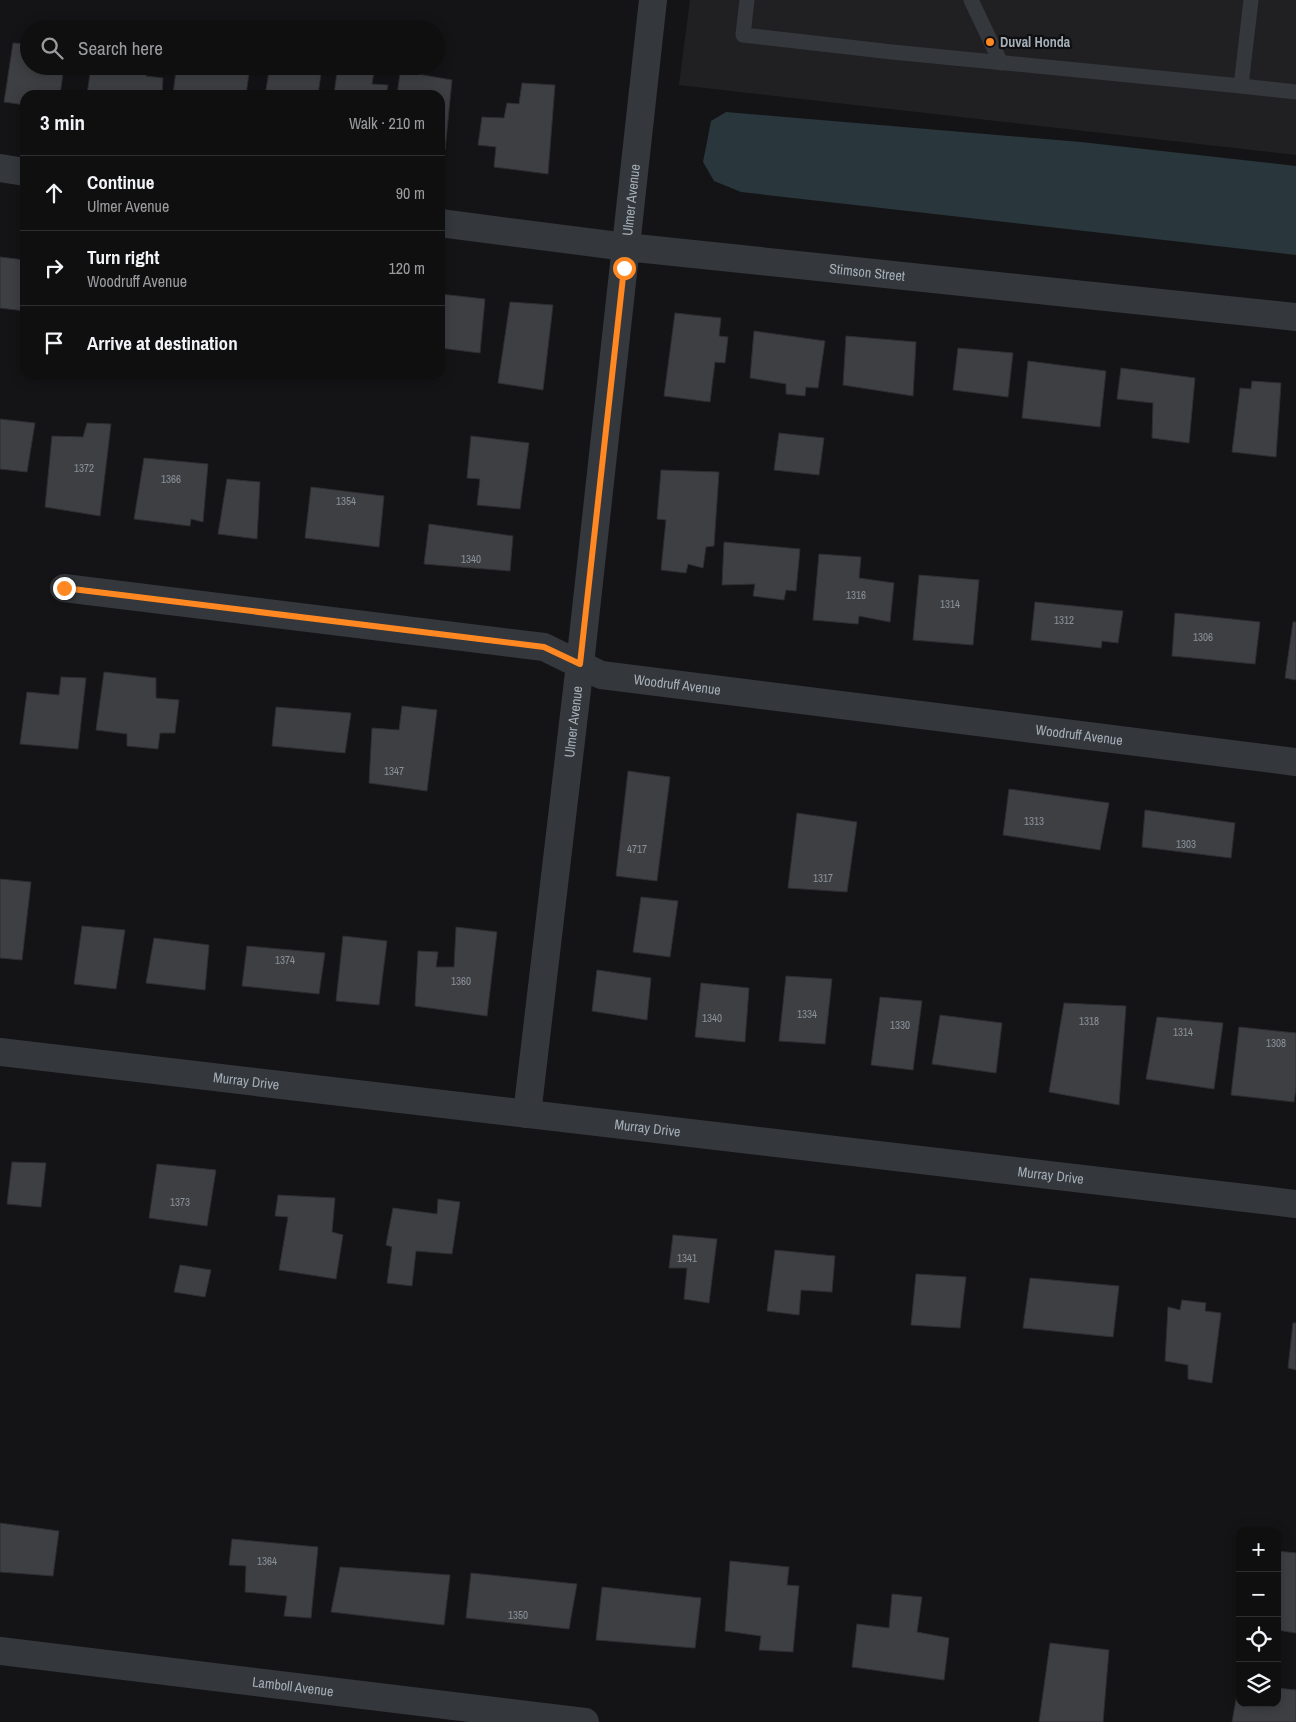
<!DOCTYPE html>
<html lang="en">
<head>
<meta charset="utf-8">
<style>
	:root { --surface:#0f0f10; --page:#181819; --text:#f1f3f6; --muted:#9b9c9f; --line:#2f2f30 }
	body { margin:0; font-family:"Archivo Narrow",sans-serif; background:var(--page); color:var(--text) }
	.controls { position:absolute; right:15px; bottom:15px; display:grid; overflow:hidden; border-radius:10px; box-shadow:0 2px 12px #0003 }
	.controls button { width:45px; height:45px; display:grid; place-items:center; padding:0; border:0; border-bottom:1px solid var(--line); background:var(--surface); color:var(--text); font:25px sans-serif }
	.stop { position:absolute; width:15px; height:15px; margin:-11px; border:4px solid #f82; border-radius:50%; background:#fff }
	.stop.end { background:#f82; border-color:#fff; box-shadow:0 1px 5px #0008 }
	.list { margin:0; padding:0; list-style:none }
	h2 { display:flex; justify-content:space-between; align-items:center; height:65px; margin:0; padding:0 20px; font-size:21px }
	h2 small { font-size:16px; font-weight:400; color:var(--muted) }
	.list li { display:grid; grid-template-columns:32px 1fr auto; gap:15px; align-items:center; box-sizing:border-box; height:75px; padding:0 20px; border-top:1px solid var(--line) }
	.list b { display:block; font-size:19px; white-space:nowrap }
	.list p { margin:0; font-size:16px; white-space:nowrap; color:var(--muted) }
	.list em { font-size:16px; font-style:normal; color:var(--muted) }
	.icon { flex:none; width:28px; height:28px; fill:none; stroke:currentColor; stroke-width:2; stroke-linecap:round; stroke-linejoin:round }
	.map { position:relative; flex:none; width:1296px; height:1722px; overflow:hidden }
	.search { position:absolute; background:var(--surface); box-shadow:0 2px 12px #0003; left:20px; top:20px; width:425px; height:55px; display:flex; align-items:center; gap:12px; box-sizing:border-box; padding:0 18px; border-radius:28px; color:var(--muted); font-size:19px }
	.panel { position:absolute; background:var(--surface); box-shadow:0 2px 12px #0003; left:20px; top:90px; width:425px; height:290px; border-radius:15px }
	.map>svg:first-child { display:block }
	.built { fill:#202023 }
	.water { fill:#29363b }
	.building { fill:#3e3f43; stroke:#2e2e32 }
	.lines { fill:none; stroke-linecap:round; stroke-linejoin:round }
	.lane { stroke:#34373b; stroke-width:15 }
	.street { stroke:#34373b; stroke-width:28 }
	.route { stroke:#f82; stroke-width:6 }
	.poi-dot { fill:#f82; stroke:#0f0f11; stroke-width:2 }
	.labels { text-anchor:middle; stroke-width:4.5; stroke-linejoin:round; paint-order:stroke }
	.number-label { font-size:11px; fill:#8a929a }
	.poi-label { font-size:14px; font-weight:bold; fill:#a4aeb7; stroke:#0f0f11; text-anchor:start }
	.street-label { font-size:14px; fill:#a4aeb7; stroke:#0f0f11 }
</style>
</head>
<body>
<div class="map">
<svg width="1296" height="1722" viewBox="0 0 1296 1722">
	<rect width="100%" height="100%" fill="#141416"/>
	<!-- built -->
	<polygon class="built" points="690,0 1296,0 1296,155 679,85"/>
	<!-- water -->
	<polygon class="water" points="726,112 1081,142 1296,166 1296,255 741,192 714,181 703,162 711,121"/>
	<!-- building -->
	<g class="building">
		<polygon points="13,43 29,44 29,66 64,66 60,95 25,95 25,105 4,102"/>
		<polygon points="91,66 147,66 146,76 163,78 162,95 87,95"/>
		<polygon points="270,66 322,66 318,95 265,95"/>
		<polygon points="363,66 375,66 372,84 388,85 386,95 334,95 337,72 361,73"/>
		<polygon points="401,66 424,66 423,75 452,80 445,150 440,148 440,95 397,95"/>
		<polygon points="176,70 249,73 246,95 173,95"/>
		<polygon points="522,83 555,85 548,174 494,167 496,147 478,145 482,117 504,118 507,103 519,104"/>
		<polygon points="0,257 25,260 25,311 0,308"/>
		<polygon points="440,294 485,299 480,353 440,348"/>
		<polygon points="510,302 553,305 543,390 498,383"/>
		<polygon points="675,313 721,318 719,336 728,337 725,363 715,362 710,402 664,396"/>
		<polygon points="754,331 825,341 818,388 806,387 805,396 786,394 786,384 750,378"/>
		<polygon points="846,336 916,342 913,396 843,385"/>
		<polygon points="958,348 1013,353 1008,397 953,390"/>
		<polygon points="1028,361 1106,371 1100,427 1022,418"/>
		<polygon points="1121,368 1195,378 1189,443 1152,438 1153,403 1117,399"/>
		<polygon points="1252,381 1281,383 1276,457 1232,452 1240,388 1251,389"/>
		<polygon points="0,419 35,423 27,472 0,469"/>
		<polygon points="87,423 111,424 100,516 45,507 52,436 83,437"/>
		<polygon points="779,433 824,438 819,475 774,470"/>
		<polygon points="471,436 529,443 520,509 477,505 480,479 467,478"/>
		<polygon points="144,458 208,464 203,522 191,519 190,526 134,519"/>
		<polygon points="661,470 719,472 714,546 706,547 703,568 688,564 686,573 661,570 666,520 657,519"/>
		<polygon points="227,479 260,482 257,539 218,534"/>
		<polygon points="311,487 384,496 379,547 305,538"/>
		<polygon points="429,524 513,536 510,571 424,564"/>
		<polygon points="724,542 800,549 796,591 786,590 784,600 753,596 755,584 722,585"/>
		<polygon points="819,554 861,557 859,578 894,583 890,622 859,616 858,624 813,620"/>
		<polygon points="919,575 979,580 973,645 913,640"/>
		<polygon points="1035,602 1123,611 1118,643 1102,641 1101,648 1031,640"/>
		<polygon points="1175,613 1260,622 1255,664 1172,656"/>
		<polygon points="1293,622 1296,622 1296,680 1285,678"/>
		<polygon points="104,672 156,678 156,698 179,700 175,733 160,733 158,749 127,746 127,734 96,730"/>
		<polygon points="61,677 86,678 78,749 20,744 27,692 59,695"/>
		<polygon points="402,706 437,710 427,791 369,783 372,728 399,730"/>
		<polygon points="276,707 351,713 345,753 272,746"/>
		<polygon points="628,771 670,777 657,881 616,876"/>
		<polygon points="1009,789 1109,803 1100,850 1003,835"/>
		<polygon points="1145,810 1235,823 1231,858 1142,847"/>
		<polygon points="797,813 857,822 847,892 788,888"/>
		<polygon points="0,879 31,882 22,960 0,958"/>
		<polygon points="641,897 678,901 670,957 633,952"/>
		<polygon points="82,926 125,930 116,989 74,984"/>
		<polygon points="456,927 497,932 487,1016 415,1006 418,951 438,952 436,967 454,967"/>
		<polygon points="343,936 387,941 379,1005 336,1001"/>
		<polygon points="154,938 209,945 205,990 146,983"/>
		<polygon points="247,946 325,953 319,994 242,986"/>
		<polygon points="597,970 651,978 647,1020 592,1011"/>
		<polygon points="786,976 832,979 825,1044 779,1041"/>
		<polygon points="701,983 749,988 745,1042 695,1037"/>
		<polygon points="880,997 922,1001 913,1070 871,1065"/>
		<polygon points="1064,1003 1126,1006 1119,1105 1049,1092"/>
		<polygon points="940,1015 1002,1023 996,1073 932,1064"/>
		<polygon points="1157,1017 1223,1023 1214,1089 1146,1079"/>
		<polygon points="1239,1027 1296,1033 1296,1088 1294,1102 1231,1095"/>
		<polygon points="12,1162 46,1163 41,1207 7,1204"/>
		<polygon points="157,1164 216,1170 207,1226 149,1218"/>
		<polygon points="278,1195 335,1198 332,1232 343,1235 336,1279 279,1270 288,1217 275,1216"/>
		<polygon points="438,1199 460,1202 452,1254 416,1251 412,1286 387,1283 392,1247 386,1245 393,1208 437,1214"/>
		<polygon points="673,1235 717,1239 709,1303 684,1299 687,1268 669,1268"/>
		<polygon points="775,1250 835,1256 832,1292 801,1290 799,1315 767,1311"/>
		<polygon points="180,1265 211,1270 205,1297 174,1292"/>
		<polygon points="916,1274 966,1277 960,1328 911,1325"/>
		<polygon points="1030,1278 1119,1286 1113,1337 1023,1328"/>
		<polygon points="1182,1300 1206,1303 1205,1311 1221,1313 1212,1383 1188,1379 1188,1365 1165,1361 1168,1307 1180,1310"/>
		<polygon points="1293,1323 1296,1323 1296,1370 1288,1368"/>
		<polygon points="0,1523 59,1531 53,1576 0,1572"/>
		<polygon points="232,1539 318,1547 311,1618 284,1616 287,1596 245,1592 246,1566 229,1565"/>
		<polygon points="1277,1551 1296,1553 1296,1633 1277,1630"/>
		<polygon points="730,1561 789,1567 787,1585 799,1586 793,1652 759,1650 761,1636 725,1631"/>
		<polygon points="340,1567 450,1575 444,1625 331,1612"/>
		<polygon points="471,1573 577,1584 569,1629 466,1618"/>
		<polygon points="602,1587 701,1598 695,1648 596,1640"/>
		<polygon points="892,1594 922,1597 917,1632 949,1638 944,1680 852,1667 857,1624 889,1628"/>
		<polygon points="1050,1643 1109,1650 1103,1722 1039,1722"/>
		<polygon points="1239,1683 1240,1703 1277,1703 1277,1688 1296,1690 1296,1722 1232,1722"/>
	</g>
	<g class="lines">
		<!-- lane -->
		<g class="lane">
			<polyline points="747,0 743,35 892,52 1241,86 1251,0"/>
			<polyline points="971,0 1001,63"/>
			<polyline points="1241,86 1296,92"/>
		</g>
		<!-- street -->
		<g class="street">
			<polyline points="0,168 25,172"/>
			<path id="s1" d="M440 223 626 247 1296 317"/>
			<path id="s2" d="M64 588 544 647 601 675 1296 762"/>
			<path id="s3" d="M0 1052 1296 1204"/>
			<path id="s4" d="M527 1114 580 664 653 0"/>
			<path id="s5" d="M0 1651 585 1722"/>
		</g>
	</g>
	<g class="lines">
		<!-- route -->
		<polyline class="route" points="64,588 544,647 580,664 624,268"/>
	</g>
	<!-- markers -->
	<circle class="poi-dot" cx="990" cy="42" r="5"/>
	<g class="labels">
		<!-- number labels -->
		<g class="number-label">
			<text x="84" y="472">1372</text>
			<text x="171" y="483">1366</text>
			<text x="346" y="505">1354</text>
			<text x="471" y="563">1340</text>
			<text x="856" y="599">1316</text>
			<text x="950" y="608">1314</text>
			<text x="1064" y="624">1312</text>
			<text x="1203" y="641">1306</text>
			<text x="394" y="775">1347</text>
			<text x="1034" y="825">1313</text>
			<text x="1186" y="848">1303</text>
			<text x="637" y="853">4717</text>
			<text x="823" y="882">1317</text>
			<text x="285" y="964">1374</text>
			<text x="461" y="985">1360</text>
			<text x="807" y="1018">1334</text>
			<text x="712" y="1022">1340</text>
			<text x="1089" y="1025">1318</text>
			<text x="900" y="1029">1330</text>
			<text x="1183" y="1036">1314</text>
			<text x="1276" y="1047">1308</text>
			<text x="180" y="1206">1373</text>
			<text x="687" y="1262">1341</text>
			<text x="267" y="1565">1364</text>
			<text x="518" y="1619">1350</text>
		</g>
		<!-- poi labels -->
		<g class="poi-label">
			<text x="1000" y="47">Duval Honda</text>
		</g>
		<!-- street labels -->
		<g class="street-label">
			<text dy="5" stroke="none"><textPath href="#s4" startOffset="920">Ulmer Avenue</textPath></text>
			<text dy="5" stroke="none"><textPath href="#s1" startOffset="430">Stimson Street</textPath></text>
			<text dy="5" stroke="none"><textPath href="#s2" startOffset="624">Woodruff Avenue</textPath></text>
			<text dy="5" stroke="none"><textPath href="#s4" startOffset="395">Ulmer Avenue</textPath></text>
			<text dy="5" stroke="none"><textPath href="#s2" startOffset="1029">Woodruff Avenue</textPath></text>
			<text dy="5" stroke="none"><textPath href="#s3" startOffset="248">Murray Drive</textPath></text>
			<text dy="5" stroke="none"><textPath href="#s3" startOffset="652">Murray Drive</textPath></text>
			<text dy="5" stroke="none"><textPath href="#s3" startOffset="1058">Murray Drive</textPath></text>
			<text dy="5" stroke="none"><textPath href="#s5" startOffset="295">Lamboll Avenue</textPath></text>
		</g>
	</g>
</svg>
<div class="controls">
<button>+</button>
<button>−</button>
<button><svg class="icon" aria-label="locate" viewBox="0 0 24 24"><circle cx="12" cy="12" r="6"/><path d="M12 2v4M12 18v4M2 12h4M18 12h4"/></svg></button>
<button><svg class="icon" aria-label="layers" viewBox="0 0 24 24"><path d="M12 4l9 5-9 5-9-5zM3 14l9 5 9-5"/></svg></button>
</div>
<div class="stop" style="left:624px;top:268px"></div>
<div class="stop end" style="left:64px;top:588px"></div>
<div class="search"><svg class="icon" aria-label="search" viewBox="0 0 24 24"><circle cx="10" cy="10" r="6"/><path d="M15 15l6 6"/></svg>Search here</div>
<section class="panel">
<h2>3 min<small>Walk · 210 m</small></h2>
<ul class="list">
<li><svg class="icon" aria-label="ahead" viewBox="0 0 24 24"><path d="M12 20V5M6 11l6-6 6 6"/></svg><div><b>Continue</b><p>Ulmer Avenue</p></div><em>90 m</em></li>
<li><svg class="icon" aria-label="right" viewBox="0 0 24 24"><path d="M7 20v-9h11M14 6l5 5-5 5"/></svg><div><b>Turn right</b><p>Woodruff Avenue</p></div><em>120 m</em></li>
<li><svg class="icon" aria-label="arrive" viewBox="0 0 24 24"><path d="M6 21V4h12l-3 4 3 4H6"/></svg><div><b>Arrive at destination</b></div></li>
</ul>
</section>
</div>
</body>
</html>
